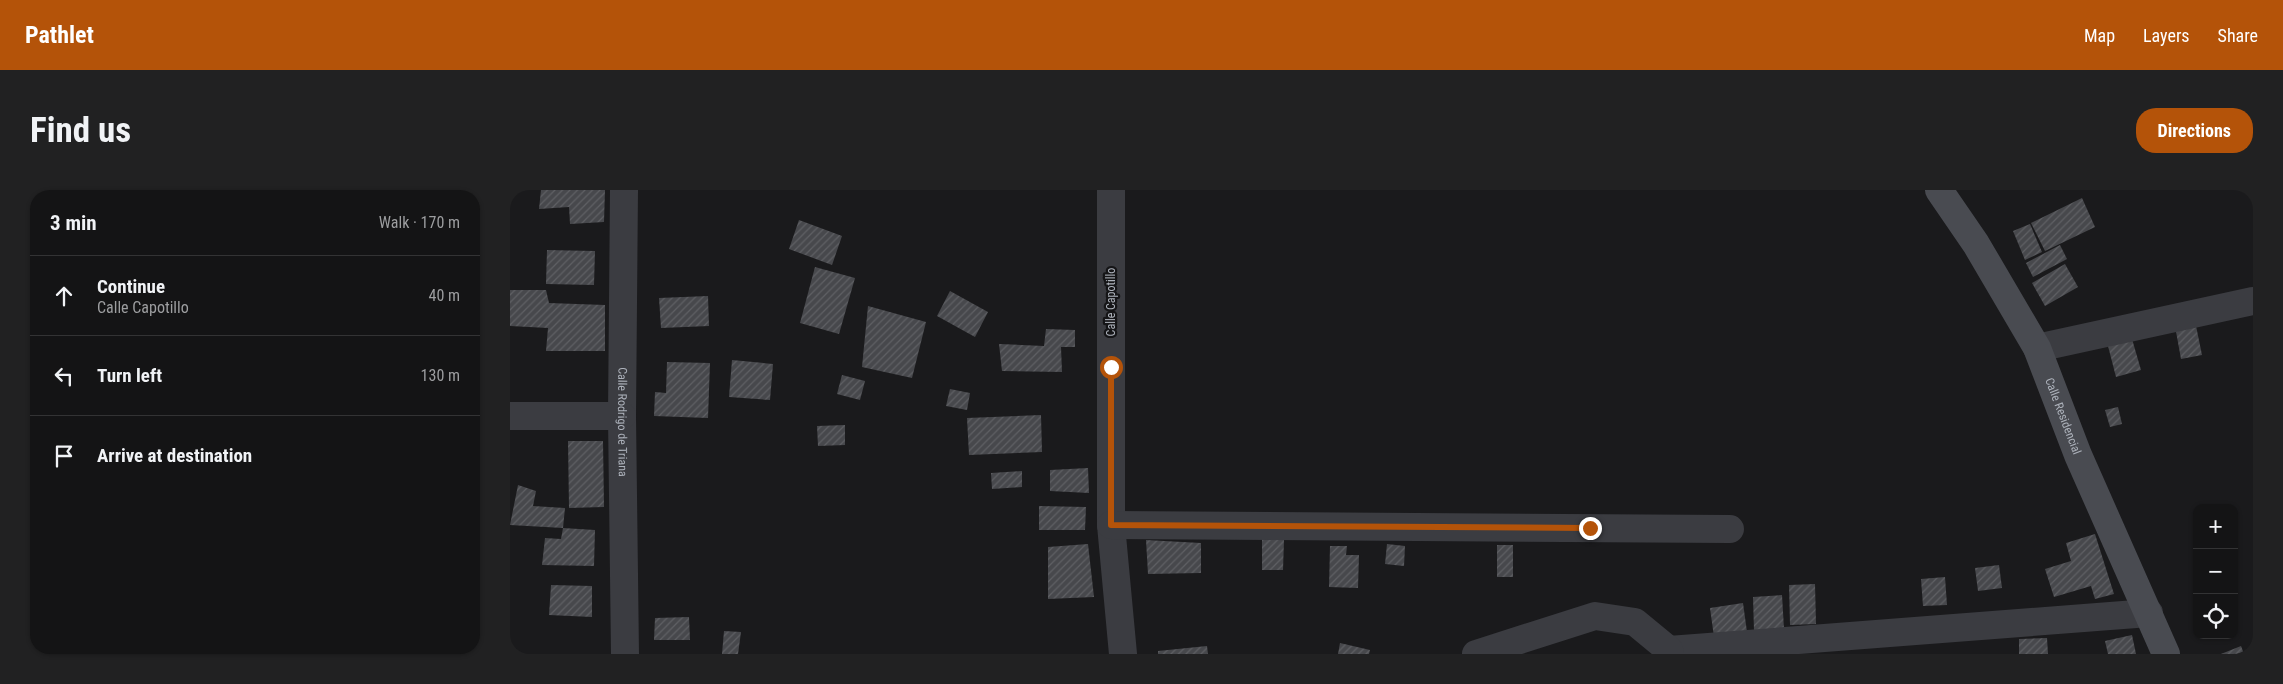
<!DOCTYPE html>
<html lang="en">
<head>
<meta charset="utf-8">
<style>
	:root { --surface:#141415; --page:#212122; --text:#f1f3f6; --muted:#9d9ea0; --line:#333334; --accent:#b45309 }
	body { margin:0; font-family:"Roboto Condensed",sans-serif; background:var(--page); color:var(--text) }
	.controls { position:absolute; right:15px; bottom:15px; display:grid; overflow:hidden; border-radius:10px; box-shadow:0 1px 4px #0004 }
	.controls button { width:45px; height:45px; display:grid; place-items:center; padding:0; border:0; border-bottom:1px solid var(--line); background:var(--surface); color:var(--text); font:25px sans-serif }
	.stop { position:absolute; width:15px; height:15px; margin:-11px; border:4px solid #b45309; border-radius:50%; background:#fff }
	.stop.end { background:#b45309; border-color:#fff; box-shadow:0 1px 5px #0008 }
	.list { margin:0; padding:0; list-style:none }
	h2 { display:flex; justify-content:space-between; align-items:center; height:65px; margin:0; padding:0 20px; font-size:21px }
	h2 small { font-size:16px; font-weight:400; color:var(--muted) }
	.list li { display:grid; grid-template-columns:32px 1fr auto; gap:15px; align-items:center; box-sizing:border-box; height:80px; padding:0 20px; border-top:1px solid var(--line) }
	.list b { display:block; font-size:19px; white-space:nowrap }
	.list p { margin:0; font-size:16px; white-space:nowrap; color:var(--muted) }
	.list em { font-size:16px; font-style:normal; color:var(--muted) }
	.icon { flex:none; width:28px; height:28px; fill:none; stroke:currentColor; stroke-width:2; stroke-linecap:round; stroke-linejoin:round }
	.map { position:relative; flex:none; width:1743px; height:464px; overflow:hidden; border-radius:20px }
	header { display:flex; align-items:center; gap:30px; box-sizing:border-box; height:70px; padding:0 25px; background:var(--accent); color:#fff }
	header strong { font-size:24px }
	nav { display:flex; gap:28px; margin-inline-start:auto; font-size:18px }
	.intro { display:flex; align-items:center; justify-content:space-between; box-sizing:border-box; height:120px; padding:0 30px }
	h1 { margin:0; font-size:35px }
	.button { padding:12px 22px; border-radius:20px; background:var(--accent); color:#fff; font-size:18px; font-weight:700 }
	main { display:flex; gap:30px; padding:0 30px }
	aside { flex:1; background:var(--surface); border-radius:20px; box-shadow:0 1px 4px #0004 }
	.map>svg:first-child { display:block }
	.building { fill:url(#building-hatch) }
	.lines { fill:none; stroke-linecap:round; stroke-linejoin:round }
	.minor { stroke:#3b3c41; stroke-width:28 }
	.secondary { stroke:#494b51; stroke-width:28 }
	.route { stroke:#b45309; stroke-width:6 }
	.labels { text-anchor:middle; stroke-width:4.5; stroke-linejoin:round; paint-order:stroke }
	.street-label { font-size:12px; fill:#adb2bb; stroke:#151517 }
</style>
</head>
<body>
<header>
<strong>Pathlet</strong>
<nav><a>Map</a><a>Layers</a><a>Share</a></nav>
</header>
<div class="intro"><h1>Find us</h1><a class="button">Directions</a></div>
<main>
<aside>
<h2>3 min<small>Walk · 170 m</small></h2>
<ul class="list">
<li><svg class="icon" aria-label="ahead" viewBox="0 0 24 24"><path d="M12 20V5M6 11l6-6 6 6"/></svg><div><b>Continue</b><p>Calle Capotillo</p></div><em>40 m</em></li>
<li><svg class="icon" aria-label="left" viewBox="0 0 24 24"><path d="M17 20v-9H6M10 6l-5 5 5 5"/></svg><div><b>Turn left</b></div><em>130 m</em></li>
<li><svg class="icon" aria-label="arrive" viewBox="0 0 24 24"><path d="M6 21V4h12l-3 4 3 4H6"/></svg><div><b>Arrive at destination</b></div></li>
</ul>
</aside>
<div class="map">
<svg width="1743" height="464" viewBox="0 0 1743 464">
	<defs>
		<pattern id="building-hatch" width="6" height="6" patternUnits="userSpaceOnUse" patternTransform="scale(1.25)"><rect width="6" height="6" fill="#47484c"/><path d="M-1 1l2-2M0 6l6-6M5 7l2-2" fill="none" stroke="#5f6064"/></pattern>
	</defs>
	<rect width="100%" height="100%" fill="#1a1a1c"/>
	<!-- building -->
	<g class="building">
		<polygon points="31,0 95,0 94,32 60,34 59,17 29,19"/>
		<polygon points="1572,8 1585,37 1535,61 1521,33"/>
		<polygon points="289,30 332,46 322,75 279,59"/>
		<polygon points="1520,34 1532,62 1515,70 1503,41"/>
		<polygon points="1550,55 1557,69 1523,87 1516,73"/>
		<polygon points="37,60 85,61 84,95 36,94"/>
		<polygon points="1555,74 1568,97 1535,116 1522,93"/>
		<polygon points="305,77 345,88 329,144 290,133"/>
		<polygon points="0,100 36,100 39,113 95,115 95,161 36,161 38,138 0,136"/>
		<polygon points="440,101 478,122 465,147 427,126"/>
		<polygon points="198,106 199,136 151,138 149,108"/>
		<polygon points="358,116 416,132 402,188 352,177"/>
		<polygon points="1685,131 1692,165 1671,169 1665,136"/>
		<polygon points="536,139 565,140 565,157 551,157 552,182 492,181 489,154 534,156"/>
		<polygon points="1622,149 1631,180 1606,187 1598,156"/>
		<polygon points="222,170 263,174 260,210 219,207"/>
		<polygon points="157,172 200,173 198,228 144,226 145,202 156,203"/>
		<polygon points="332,185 355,191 350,210 327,204"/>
		<polygon points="440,199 460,203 457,220 436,216"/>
		<polygon points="1608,217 1612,234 1600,237 1595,220"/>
		<polygon points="531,225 532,262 459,265 457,228"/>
		<polygon points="335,235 335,255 308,256 307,236"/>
		<polygon points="58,251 93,251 94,317 59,318"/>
		<polygon points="578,278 579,303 540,301 540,280"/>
		<polygon points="512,281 512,297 482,299 481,283"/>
		<polygon points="8,295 26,301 23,316 55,318 53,338 0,335"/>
		<polygon points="529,316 576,317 575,340 529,340"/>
		<polygon points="53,338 85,340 84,376 32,375 35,348 51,349"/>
		<polygon points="1585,344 1604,404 1585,409 1581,396 1544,407 1535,379 1561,371 1556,353"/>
		<polygon points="752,349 774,350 773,380 752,380"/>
		<polygon points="636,350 691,353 691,383 638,384"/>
		<polygon points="578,354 584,407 538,409 538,357"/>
		<polygon points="877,354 895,356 894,376 875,374"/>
		<rect x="987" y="355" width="16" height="32"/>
		<polygon points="820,356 837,356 836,365 849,365 848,398 819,397"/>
		<polygon points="1489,375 1492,398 1468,401 1465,378"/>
		<polygon points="1435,387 1437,415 1413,416 1411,389"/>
		<polygon points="1305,394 1306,434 1280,435 1279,395"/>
		<polygon points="41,395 82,396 82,427 39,425"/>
		<polygon points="1272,405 1274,439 1244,441 1243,407"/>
		<polygon points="1233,413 1237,442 1204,447 1200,418"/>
		<polygon points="179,427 180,450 144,450 145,428"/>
		<polygon points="214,441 231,442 228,464 212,464"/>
		<polygon points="1622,445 1626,464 1598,464 1595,451"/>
		<polygon points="1537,448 1538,464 1509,464 1509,449"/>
		<polygon points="830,453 860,460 859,464 828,464"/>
		<polygon points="697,456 698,464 648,464 648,461"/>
		<polygon points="1731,456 1734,464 1711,464"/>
	</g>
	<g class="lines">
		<!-- minor -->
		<g class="minor">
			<path id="s1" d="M114 0 112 226 115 464"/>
			<polyline points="601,0 601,335 613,464"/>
			<polyline points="1527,158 1743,111"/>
			<polyline points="0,226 112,226"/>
			<polyline points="601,335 1220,339"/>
			<polyline points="1159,460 1639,423"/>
			<polyline points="966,464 1085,426 1125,432 1159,460 1160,464"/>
		</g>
		<!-- secondary -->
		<path class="secondary" id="s2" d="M1429 0 1466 54 1527 158 1568 265 1656 464"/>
	</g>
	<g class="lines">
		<!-- route -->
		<polyline class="route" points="601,177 601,335 1080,338"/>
	</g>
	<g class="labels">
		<!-- street labels -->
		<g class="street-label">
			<text transform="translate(601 112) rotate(-90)" y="4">Calle Capotillo</text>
			<text dy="4" stroke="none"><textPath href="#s2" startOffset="259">Calle Residencial</textPath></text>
			<text dy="4" stroke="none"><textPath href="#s1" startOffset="232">Calle Rodrigo de Triana</textPath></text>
		</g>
	</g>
</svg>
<div class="controls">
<button>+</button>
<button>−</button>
<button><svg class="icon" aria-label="locate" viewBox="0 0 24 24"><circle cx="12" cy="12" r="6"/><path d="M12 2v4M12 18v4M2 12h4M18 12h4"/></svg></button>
</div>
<div class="stop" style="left:601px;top:177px"></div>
<div class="stop end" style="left:1080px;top:338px"></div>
</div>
</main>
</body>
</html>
